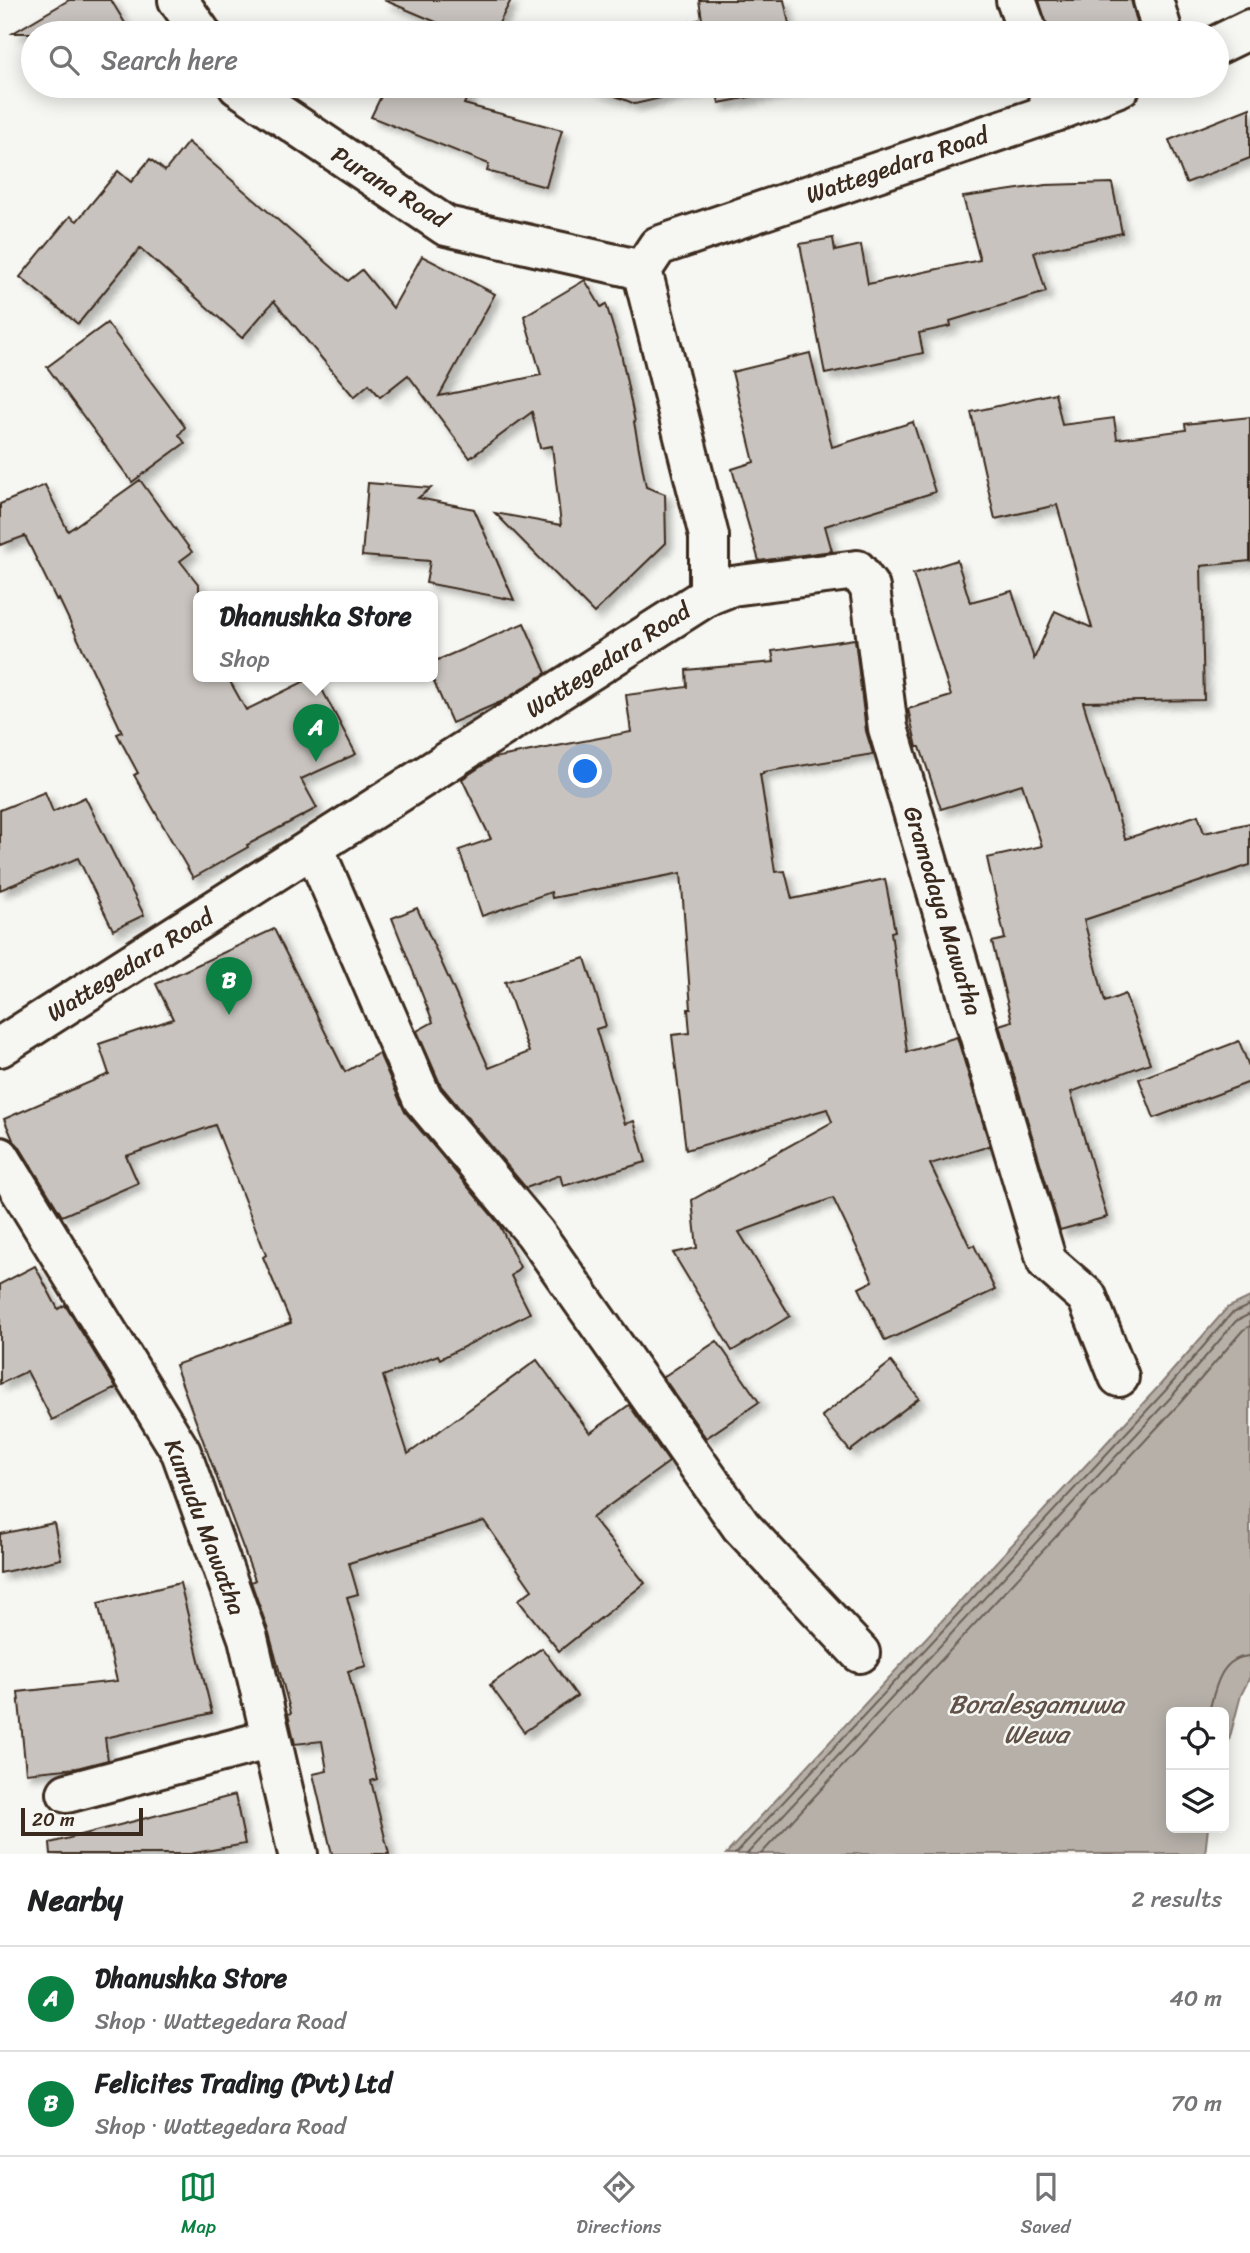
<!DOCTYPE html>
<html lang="en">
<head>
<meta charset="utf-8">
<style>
	:root { --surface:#fff; --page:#f6f6f6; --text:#202124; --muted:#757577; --line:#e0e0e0; --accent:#0b8043 }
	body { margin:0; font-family:Sriracha,sans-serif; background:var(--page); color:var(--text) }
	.controls { position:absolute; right:21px; bottom:21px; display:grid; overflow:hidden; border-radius:10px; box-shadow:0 4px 18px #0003 }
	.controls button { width:63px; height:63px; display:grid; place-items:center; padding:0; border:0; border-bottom:2px solid var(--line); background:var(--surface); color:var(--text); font:35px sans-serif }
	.scale { position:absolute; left:21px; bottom:18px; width:122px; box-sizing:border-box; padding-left:7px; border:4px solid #3b2a1e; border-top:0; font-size:19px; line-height:24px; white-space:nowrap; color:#3b2a1e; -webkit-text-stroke:5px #f6f6f2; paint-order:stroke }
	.you { position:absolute; left:586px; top:772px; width:24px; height:24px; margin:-18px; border:5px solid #fff; border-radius:50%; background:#1a73e8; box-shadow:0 0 0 10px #1a73e833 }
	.badge { display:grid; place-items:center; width:46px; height:46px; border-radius:50%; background:var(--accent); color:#fff; font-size:23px; font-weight:700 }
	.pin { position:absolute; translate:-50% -58px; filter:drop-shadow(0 2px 4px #0008) }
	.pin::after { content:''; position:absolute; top:37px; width:24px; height:21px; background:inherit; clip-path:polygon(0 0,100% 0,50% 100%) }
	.popup { position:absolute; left:193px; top:591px; width:245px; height:91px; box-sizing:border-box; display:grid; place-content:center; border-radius:10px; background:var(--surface); filter:drop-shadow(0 2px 5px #0005); font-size:23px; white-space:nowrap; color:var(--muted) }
	.popup b { font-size:26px; color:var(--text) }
	.popup::after { content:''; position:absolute; left:50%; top:100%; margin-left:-14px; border:14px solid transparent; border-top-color:var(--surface) }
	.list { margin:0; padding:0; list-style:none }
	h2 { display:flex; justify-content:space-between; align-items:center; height:91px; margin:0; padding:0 28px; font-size:30px }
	h2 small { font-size:23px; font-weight:400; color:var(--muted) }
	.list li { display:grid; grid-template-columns:46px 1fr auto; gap:21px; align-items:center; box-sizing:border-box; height:105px; padding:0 28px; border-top:2px solid var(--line) }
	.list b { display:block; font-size:26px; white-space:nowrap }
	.list p { margin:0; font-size:23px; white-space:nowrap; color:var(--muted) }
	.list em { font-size:23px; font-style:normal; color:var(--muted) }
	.icon { flex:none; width:38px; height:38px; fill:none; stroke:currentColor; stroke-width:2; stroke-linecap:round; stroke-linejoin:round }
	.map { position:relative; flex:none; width:1250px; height:1854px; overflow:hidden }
	.search { position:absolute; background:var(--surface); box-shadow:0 4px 18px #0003; left:21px; right:21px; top:21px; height:77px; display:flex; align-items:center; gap:18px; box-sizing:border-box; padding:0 24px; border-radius:38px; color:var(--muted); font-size:26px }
	.sheet { height:301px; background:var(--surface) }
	nav { display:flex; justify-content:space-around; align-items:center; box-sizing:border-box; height:98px; border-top:2px solid var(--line); background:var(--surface); font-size:19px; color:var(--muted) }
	nav a { display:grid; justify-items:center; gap:4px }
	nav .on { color:var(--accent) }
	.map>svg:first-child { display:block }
	.water { fill:#b6b0a9; stroke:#857a71; stroke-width:2 }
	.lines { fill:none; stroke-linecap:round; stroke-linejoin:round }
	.shore { stroke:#6c6056; stroke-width:2 }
	.building { fill:#c8c3be; stroke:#3b2a1e; stroke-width:2; filter:url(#shadow) }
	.street-casing { stroke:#3b2a1e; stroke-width:44 }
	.secondary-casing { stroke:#3b2a1e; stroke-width:44 }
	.street { stroke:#f6f6f2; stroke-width:38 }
	.secondary { stroke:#f6f6f2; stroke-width:38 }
	.labels { text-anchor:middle; stroke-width:5; stroke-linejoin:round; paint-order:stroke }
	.street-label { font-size:24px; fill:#3b2a1e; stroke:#f6f6f2 }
	.water-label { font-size:26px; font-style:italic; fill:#605248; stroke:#f6f6f2 }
</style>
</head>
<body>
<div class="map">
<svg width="1250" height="1854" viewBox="0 0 1250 1854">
	<defs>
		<filter id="shadow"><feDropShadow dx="6" dy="6" stdDeviation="3.5" flood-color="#0004"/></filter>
	</defs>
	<rect width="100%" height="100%" fill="#f6f6f2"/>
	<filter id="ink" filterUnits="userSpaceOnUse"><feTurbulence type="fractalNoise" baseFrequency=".0143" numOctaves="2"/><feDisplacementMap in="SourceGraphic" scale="14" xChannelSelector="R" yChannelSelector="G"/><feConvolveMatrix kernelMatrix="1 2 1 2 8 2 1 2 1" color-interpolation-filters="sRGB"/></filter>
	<g filter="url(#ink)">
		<!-- water -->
		<polygon class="water" points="1250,1297 1250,1677 1241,1695 1224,1759 1224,1712 1171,1712 1171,1828 1208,1828 1205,1854 726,1854 1160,1385 1227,1308"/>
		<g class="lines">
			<!-- shore -->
			<g class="shore">
				<path d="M1209 1712C1215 1689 1220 1657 1250 1656"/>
				<polyline points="735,1854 1166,1390 1231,1314 1250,1305"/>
				<polyline points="747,1854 1172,1396 1236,1321 1250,1314"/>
				<polyline points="761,1854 1180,1403 1243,1330 1250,1326"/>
			</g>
		</g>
		<!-- building -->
		<g class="building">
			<polygon points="69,0 111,0 131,33 13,33"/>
			<polygon points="384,0 511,0 494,33 462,33"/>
			<polygon points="699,0 784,0 791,33 642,33 702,19"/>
			<polygon points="1039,0 1131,0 1140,33 1049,33"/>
			<polygon points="386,86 472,86 464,104 562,130 546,187 487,171 489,164 371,117"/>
			<polygon points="591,86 712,86 635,104"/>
			<polygon points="715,86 801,86 801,87 719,103"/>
			<polygon points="1250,108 1250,158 1186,183 1169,140"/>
			<polygon points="188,142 348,281 362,270 393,308 422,256 495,294 439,396 541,375 524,316 585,280 601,307 606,304 621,353 635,422 634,422 646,487 665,494 666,543 594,613 495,513 561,525 552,446 540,448 532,412 470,458 408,375 380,397 369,384 354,397 274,301 242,338 140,248 78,324 20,277 70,216 77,221 118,171 131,182 150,159 165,171"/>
			<polygon points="1112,183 1122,233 1034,252 1046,292 950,321 951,326 919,333 923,353 825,374 800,244 833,238 835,251 861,245 868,284 980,260 963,197 1046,185"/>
			<polygon points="107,323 185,427 179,435 185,443 132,482 47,367"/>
			<polygon points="810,353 832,447 913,422 935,492 825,526 832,551 759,561 732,469 754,462 732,372"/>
			<polygon points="1055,393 1062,425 1114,418 1117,439 1186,430 1185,424 1250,417 1250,561 1201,566 1204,700 1083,702 1125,839 1198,815 1204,833 1250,823 1250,865 1084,920 1105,1002 1125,994 1150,1063 1071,1092 1107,1217 1060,1230 999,1025 1012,1021 992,942 1005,939 987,858 1042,846 1022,784 941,809 920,747 917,747 908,709 951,696 913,574 957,560 970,602 1012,591 1034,659 1055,611 1092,628 1057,505 995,519 971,412"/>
			<polygon points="140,480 192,552 180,561 199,585 199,676 227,676 246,710 315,676 356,754 301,779 317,808 247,845 248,847 193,878 134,775 138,773 117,734 122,732 59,599 57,601 25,536 0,545 0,504 45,485 68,531"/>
			<polygon points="368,483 431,488 418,498 474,509 514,600 426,583 430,561 362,556"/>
			<polygon points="524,623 546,673 503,701 452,723 433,680 433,662"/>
			<polygon points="855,639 866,731 873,754 763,772 763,774 760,774 775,872 785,871 792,899 885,879 895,931 891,932 907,1052 957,1037 990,1146 930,1164 970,1247 974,1245 995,1290 885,1341 859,1288 873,1281 833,1198 739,1232 790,1316 732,1351 673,1253 697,1248 692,1200 832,1122 827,1109 686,1150 672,1035 690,1033 688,1009 691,1009 681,873 552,898 551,892 482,916 459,850 491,839 462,779 494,758 631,732 626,695 687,687 686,670 774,662 772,651"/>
			<polygon points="45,792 53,812 85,797 144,915 113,930 78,858 0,890 0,810"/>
			<polygon points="417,908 489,1068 529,1052 505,982 585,958 606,1026 596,1029 625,1124 634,1121 646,1162 563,1186 560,1175 526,1188 441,1086 417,1031 433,1022 392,918"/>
			<polygon points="274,929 345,1072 379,1053 405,1112 499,1224 520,1267 511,1276 530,1313 440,1359 438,1355 383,1376 408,1454 537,1360 590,1433 629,1405 669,1462 592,1518 645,1583 559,1651 518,1600 532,1590 484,1521 349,1563 358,1594 347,1597 366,1666 348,1671 377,1779 371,1781 389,1854 332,1854 313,1774 327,1771 322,1741 295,1744 288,1714 291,1713 269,1633 251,1582 255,1580 175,1365 291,1323 263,1257 266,1255 215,1125 126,1156 138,1183 62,1216 19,1146 13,1140 4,1119 109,1074 99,1044 173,1019 156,984"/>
			<polygon points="1239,1041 1250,1069 1250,1082 1154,1118 1139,1079"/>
			<polygon points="35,1266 58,1309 65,1305 116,1388 52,1420 27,1371 0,1384 0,1284"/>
			<polygon points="717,1341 759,1402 706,1438 663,1377"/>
			<polygon points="891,1362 919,1398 850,1451 822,1416"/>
			<polygon points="54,1523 61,1559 0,1573 0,1534"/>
			<polygon points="180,1583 212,1713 105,1738 108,1760 77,1768 26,1773 18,1692 117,1681 98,1603"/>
			<polygon points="542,1648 577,1696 524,1732 490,1685"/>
			<polygon points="235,1795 245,1844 190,1854 51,1854 50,1843"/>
		</g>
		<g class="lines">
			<defs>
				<g id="street">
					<polyline points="178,0 201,33"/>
					<polyline points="1016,0 1028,33"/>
					<polyline points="1153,0 1163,33"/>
					<polyline points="238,86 446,226 642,270"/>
					<polyline points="1046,86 1055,112"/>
					<polyline points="709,595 732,586 857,570 870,588 888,728 1047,1262 1087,1297 1119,1377"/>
					<polyline points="314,848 422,1098 535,1233 741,1526 860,1653"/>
					<polyline points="0,1157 181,1452 248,1638 298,1854"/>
					<polyline points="67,1793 271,1739"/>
				</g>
				<g id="secondary">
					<polyline points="1217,45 1250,29"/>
					<polyline points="0,1047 709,595 709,536 642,270 658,246 1055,112 1121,86"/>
				</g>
			</defs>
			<!-- street casing -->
			<use href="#street" class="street-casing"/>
			<!-- secondary casing -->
			<use href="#secondary" class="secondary-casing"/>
			<!-- street -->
			<use href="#street" class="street"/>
			<!-- secondary -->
			<use href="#secondary" class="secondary"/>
		</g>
	</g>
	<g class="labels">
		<!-- street labels -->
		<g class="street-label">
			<text transform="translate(897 165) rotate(-19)" y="8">Wattegedara Road</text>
			<text transform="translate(390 187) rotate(32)" y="8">Purana Road</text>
			<text transform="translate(608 660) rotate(-33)" y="8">Wattegedara Road</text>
			<text transform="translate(943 911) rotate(73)" y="8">Gramodaya Mawatha</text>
			<text transform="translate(130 965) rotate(-32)" y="8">Wattegedara Road</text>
			<text transform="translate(205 1527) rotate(69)" y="8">Kumudu Mawatha</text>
		</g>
		<!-- water labels -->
		<g class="water-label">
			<text x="1036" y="1713">Boralesgamuwa<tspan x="1036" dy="30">Wewa</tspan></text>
		</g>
	</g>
</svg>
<div class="controls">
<button><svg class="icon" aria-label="locate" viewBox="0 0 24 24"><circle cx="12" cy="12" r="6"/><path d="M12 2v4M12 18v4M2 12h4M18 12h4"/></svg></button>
<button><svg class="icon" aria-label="layers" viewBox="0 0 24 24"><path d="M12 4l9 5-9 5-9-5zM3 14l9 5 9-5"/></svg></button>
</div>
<div class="scale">20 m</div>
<div class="you"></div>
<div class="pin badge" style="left:316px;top:762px">A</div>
<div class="popup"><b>Dhanushka Store</b>Shop</div>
<div class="pin badge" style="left:229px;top:1015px">B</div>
<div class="search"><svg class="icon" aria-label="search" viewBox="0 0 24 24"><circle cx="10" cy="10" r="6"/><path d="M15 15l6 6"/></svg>Search here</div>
</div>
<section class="sheet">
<h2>Nearby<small>2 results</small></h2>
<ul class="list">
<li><span class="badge">A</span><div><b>Dhanushka Store</b><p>Shop · Wattegedara Road</p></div><em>40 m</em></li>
<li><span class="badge">B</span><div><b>Felicites Trading (Pvt) Ltd</b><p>Shop · Wattegedara Road</p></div><em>70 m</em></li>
</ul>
</section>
<nav>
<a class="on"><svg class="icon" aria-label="map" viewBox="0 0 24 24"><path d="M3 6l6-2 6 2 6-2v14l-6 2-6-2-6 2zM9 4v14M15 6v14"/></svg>Map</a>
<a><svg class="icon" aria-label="directions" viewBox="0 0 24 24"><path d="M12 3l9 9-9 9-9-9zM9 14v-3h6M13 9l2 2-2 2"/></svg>Directions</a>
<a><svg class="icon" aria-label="saved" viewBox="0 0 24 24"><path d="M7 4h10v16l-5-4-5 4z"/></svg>Saved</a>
</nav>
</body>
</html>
